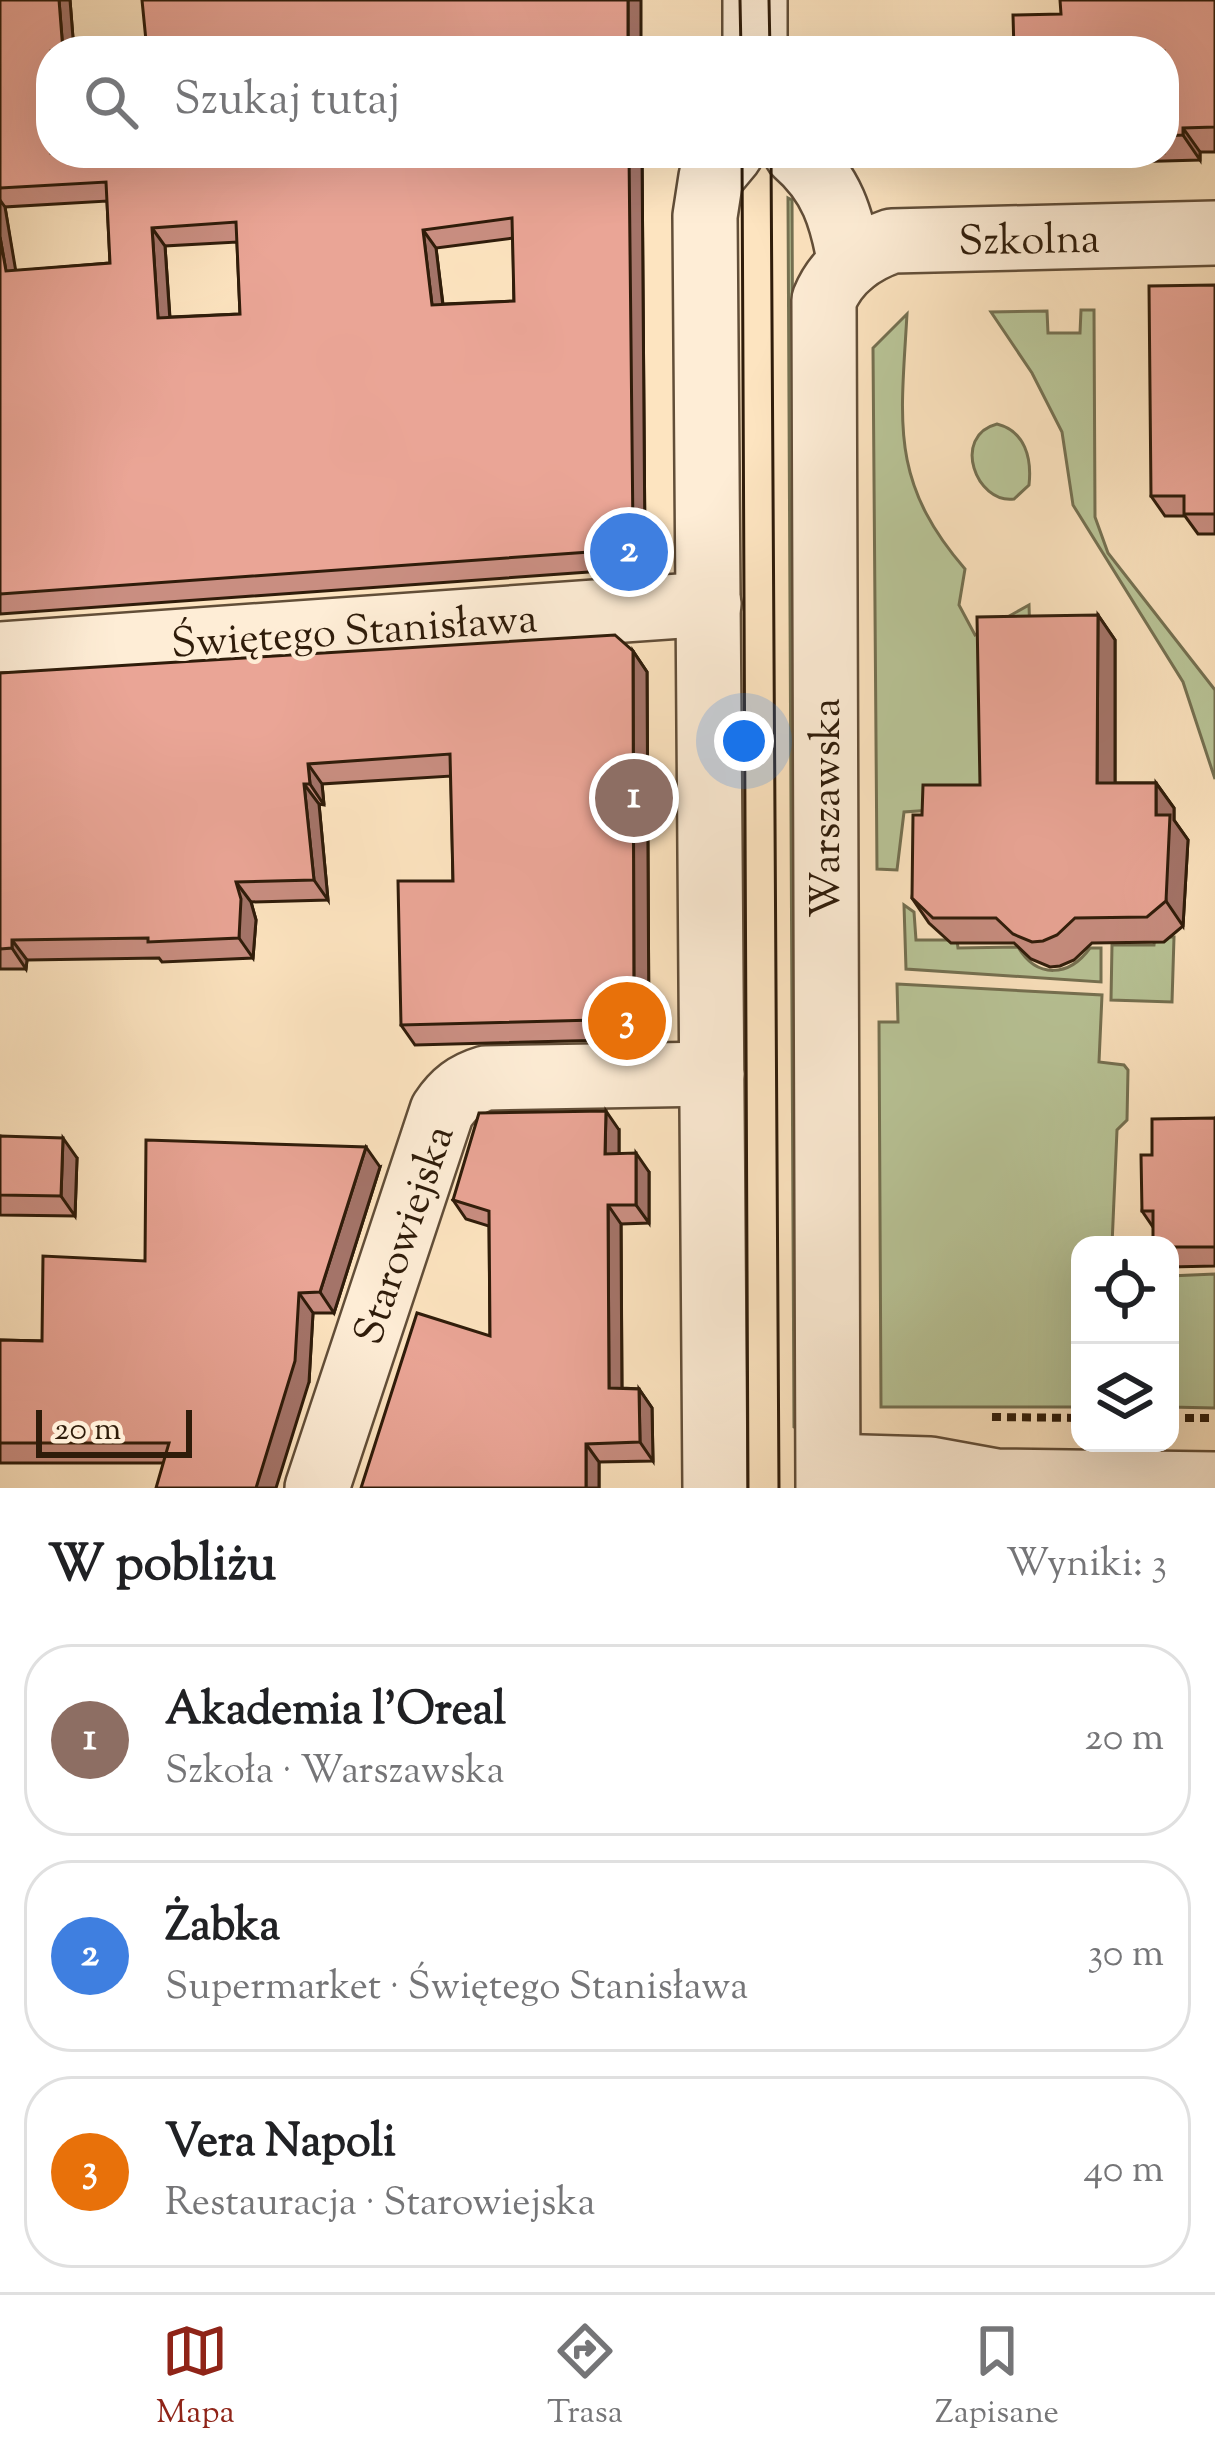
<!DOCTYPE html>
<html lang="pl">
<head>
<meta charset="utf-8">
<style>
	:root { --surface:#fff; --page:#f2f2f2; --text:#202124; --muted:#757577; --line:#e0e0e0; --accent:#8f2418 }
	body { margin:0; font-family:"Sorts Mill Goudy",serif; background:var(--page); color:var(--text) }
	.controls { position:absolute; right:36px; bottom:36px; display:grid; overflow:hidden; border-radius:24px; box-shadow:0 12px 48px #0002 }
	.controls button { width:108px; height:108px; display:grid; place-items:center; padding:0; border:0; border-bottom:3px solid var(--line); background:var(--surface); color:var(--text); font:60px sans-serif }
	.scale { position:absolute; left:36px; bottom:30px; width:156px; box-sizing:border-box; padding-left:12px; border:6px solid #2f1c0a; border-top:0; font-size:33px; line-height:42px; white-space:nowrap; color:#2f1c0a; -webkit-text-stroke:9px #feedd6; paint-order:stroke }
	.you { position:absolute; left:744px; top:741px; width:42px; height:42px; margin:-30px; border:9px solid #fff; border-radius:50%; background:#1a73e8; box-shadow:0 0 0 18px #1a73e833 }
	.badge { display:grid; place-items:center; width:78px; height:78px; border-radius:50%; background:var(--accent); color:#fff; font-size:39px; font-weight:700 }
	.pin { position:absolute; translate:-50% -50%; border:6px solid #fff; box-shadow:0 3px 12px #0006 }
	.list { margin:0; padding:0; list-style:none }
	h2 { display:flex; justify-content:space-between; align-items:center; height:156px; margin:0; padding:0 48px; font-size:51px }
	h2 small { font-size:39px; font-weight:400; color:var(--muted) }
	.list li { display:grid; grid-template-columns:78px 1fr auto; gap:36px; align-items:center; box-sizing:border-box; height:192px; margin:0 24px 24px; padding:0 24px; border:3px solid var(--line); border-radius:48px }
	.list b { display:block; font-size:45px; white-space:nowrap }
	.list p { margin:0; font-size:39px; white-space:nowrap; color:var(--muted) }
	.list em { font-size:39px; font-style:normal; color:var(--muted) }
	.icon { flex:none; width:66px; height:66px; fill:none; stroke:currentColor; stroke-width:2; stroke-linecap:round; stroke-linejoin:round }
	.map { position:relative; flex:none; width:1215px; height:1488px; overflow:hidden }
	.search { position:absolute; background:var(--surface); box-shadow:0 12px 48px #0002; left:36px; right:36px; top:36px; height:132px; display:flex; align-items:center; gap:30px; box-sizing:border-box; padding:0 42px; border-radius:48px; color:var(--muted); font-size:45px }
	.sheet { height:804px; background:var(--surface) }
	nav { display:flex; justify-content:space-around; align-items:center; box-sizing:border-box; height:168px; border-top:3px solid var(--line); background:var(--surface); font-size:33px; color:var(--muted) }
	nav a { display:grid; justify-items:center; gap:6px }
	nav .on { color:var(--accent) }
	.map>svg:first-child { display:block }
	.green { fill:#b9c598; stroke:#747051; stroke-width:3 }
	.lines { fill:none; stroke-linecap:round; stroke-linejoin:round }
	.minor-casing { stroke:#624e38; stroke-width:68 }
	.path { stroke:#2f1c0a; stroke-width:8; stroke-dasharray:9 6; stroke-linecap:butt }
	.minor { stroke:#feedd6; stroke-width:63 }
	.tram { stroke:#2f1c0a; stroke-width:3 }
	.wall { fill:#c98e81; stroke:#2f1c0a; stroke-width:3; fill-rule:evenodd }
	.shaded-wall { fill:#a47469; stroke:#2f1c0a; stroke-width:3 }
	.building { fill:#eaa596; stroke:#2f1c0a; stroke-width:3; fill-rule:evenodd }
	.labels { text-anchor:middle; stroke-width:9; stroke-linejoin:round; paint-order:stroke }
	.street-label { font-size:42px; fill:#2f1c0a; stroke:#feedd6 }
</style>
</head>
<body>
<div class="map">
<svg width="1215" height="1488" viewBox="0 0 1215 1488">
	<rect width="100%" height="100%" fill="#fde4c0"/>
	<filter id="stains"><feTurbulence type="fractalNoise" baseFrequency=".00167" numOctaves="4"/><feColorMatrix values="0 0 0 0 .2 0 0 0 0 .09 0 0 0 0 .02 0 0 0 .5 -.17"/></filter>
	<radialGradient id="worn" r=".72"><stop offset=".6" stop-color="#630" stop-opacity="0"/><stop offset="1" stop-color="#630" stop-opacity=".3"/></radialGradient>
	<!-- green -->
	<g class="green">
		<polygon points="788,198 792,200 797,1429 794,1427"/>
		<polygon points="1081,310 1094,310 1095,517 1108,553 1215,690 1215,779 1183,682 1073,505 1062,432 1032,373 991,312 1047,311 1048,333 1080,333"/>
		<path d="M907 314C901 422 889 481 965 569L959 605 975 635 1029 605 1030 637 992 806 904 812 897 870 877 869 873 348Z"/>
		<path d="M997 424C1025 431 1032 458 1029 485L1014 499C976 504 951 436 997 424Z"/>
		<path d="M904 905 914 912 916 940H957L958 948 1018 947C1037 979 1069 977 1090 948H1101V982L906 969Z"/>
		<polygon points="1155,937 1174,937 1172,1002 1111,1000 1112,945 1154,945"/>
		<polygon points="897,984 1102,995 1099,1062 1124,1065 1128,1070 1127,1120 1117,1130 1112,1245 1080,1245 1080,1407 881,1407 879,1022 898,1022"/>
		<polygon points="1215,1274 1215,1408 1170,1407 1170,1276"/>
	</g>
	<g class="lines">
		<defs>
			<g id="minor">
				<polyline points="755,0 755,51"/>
				<path d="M796 153C832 184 842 218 850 264"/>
				<polyline points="0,654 709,604"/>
				<polyline points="829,1466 930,1469 996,1481 1215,1484"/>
				<path d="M317 1488 442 1111C454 1093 466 1084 486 1078L712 1074"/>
				<polyline points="715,1488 705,216 711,177 731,153"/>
				<path d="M828 1488 824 300C836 270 862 251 892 241L1215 233"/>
			</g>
		</defs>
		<!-- minor casing -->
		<use href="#minor" class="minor-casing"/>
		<!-- path -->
		<g class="path">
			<polyline points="992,1417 1080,1418"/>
			<polyline points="1170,1418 1215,1418"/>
		</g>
		<!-- minor -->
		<use href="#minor" class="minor"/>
		<!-- tram -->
		<g class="tram">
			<polyline points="740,0 741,51"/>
			<polyline points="769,0 770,51"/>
			<polyline points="742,153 748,1488"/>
			<polyline points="771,153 779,1488"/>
		</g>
	</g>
	<!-- wall -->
	<g class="wall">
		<path d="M0 0H70L74 51 51 153H642L645 551 631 569 0 614ZM107 201 110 263 15 271 5 207ZM513 238 514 301 443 304 436 248ZM237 242 240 314 170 317 165 246Z"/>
		<polygon points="1215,0 1215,152 1200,152 1200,160 1127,162 1120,153 1164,153 1164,51 1061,14"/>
		<polygon points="1215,285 1215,534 1198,534 1185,516 1165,516 1151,496"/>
		<polygon points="1098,615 1115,640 1115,783 1156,783 1174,808 1174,820 1188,840 1183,926 1164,942 1092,943 1074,960 1060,966 1050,967 1031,959 1014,943 951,943 929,923 912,898 922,815 980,785"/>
		<polygon points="633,651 647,672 649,1039 415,1045 401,1025 453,881 451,776 322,784 324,805 319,804 328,900 251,902 256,920 253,958 162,962 159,958 27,960 26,969 0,969 0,673"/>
		<polygon points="1215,1118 1215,1266 1170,1267 1170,1245 1153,1227 1142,1211 1152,1155"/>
		<polygon points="619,1130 619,1154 649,1172 649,1223 621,1224 622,1388 639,1389 652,1408 653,1461 599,1462 599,1488 490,1336 489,1226 466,1219 453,1200"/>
		<polygon points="0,1136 77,1158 75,1216 0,1215"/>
		<polygon points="380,1167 334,1313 313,1313 309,1382 163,1463 0,1463 0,1340 42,1341 145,1261"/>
	</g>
	<!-- shaded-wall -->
	<g class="shaded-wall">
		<polygon points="59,0 70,0 74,51 63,51"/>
		<rect x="628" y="0" width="13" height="51"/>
		<polygon points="1183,128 1200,152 1200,160 1183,135"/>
		<polygon points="629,153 642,153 645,551 631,569 618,550"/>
		<polygon points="0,200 5,207 19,290 6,271 0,237"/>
		<polygon points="152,228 165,246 171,336 158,318"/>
		<polygon points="423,230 436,248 445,323 432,305"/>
		<polygon points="1098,615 1115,640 1115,808 1097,783"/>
		<polygon points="633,651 647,672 649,1039 634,1019"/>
		<polygon points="308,764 322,784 324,805 310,784"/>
		<polygon points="1156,783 1174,808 1174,820 1188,840 1183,926 1166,901 1156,815"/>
		<polygon points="304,784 319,804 328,900 314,880"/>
		<polygon points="236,882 251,902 256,920 253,958 239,938"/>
		<polygon points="12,940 27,960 26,969 12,948"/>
		<polygon points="606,1111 619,1130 619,1173 605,1154"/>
		<polygon points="63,1138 77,1158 75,1216 61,1196"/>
		<polygon points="366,1147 380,1167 334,1313 320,1292"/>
		<polygon points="636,1153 649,1172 649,1223 636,1205"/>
		<polygon points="608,1205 621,1224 622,1407 609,1388"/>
		<polygon points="299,1293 313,1313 309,1382 276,1488 256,1488"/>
		<polygon points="639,1389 652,1408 653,1461 640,1442"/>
		<polygon points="586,1444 599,1462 599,1488 586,1488"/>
	</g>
	<!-- building -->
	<g class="building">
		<path d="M0 0H59L63 51H51V153H629L633 533 618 550 0 594V237L6 271 110 263 106 182 0 188ZM512 218 514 301 432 305 423 230ZM236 222 240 314 158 318 152 228Z"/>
		<polygon points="142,0 628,0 628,51 147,51"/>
		<polygon points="1060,0 1215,0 1215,127 1183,128 1183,135 1164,136 1164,51 1014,51 1013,15 1061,14"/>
		<polygon points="1215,285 1215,514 1184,514 1184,496 1151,496 1149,286"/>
		<polygon points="1098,615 1097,783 1156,783 1156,815 1170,815 1166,901 1147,917 1075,918 1057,935 1043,941 1032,942 1013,934 996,918 933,918 912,898 913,815 922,815 923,785 980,785 977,617"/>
		<polygon points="615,635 633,651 634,1019 401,1025 398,881 453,881 450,754 308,764 310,784 304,784 314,880 236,882 241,899 239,938 148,942 148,938 12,940 12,948 0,949 0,673"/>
		<polygon points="606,1111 605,1154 636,1153 636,1205 608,1205 609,1388 639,1389 640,1442 586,1444 586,1488 361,1488 417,1313 490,1336 489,1211 453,1200 479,1113"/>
		<polygon points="1215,1118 1215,1247 1170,1247 1170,1245 1153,1245 1153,1211 1142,1211 1141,1155 1152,1155 1152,1119"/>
		<polygon points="0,1136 63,1138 61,1196 0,1195"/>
		<polygon points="146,1140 366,1147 320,1292 299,1293 295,1361 256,1488 156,1488 169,1443 0,1443 0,1340 42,1341 43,1256 145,1261"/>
	</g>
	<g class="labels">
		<!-- street labels -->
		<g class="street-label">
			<text transform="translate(1029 238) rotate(-1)" y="15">Szkolna</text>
			<text transform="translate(354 629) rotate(-4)" y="15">Świętego Stanisława</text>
			<text transform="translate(824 808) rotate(-90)" y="15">Warszawska</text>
			<text transform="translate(402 1234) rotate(-71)" y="15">Starowiejska</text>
		</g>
	</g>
	<rect width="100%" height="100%" filter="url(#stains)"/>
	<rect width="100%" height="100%" fill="url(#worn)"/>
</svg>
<div class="controls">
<button><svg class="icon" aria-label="locate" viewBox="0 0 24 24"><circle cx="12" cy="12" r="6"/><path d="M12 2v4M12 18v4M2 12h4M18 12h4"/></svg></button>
<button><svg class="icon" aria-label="layers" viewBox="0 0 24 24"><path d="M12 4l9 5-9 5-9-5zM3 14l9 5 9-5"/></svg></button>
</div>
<div class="scale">20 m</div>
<div class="you"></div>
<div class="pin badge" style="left:634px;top:798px;background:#8d6e63">1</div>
<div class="pin badge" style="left:629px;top:552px;background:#3f7fe0">2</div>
<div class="pin badge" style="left:627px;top:1021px;background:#e8710a">3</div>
<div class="search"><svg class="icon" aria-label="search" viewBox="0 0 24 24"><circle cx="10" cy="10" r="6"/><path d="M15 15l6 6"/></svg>Szukaj tutaj</div>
</div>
<section class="sheet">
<h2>W pobliżu<small>Wyniki: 3</small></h2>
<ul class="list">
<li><span class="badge" style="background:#8d6e63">1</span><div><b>Akademia l'Oreal</b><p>Szkoła · Warszawska</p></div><em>20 m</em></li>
<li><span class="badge" style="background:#3f7fe0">2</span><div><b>Żabka</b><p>Supermarket · Świętego Stanisława</p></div><em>30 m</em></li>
<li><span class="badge" style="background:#e8710a">3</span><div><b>Vera Napoli</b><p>Restauracja · Starowiejska</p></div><em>40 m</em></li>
</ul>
</section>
<nav>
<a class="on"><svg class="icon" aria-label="map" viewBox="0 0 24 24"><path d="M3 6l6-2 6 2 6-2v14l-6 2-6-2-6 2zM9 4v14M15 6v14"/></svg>Mapa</a>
<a><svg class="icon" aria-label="directions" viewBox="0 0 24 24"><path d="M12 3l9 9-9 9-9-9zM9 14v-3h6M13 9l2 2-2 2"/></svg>Trasa</a>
<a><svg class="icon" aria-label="saved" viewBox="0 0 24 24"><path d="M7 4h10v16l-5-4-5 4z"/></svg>Zapisane</a>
</nav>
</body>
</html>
